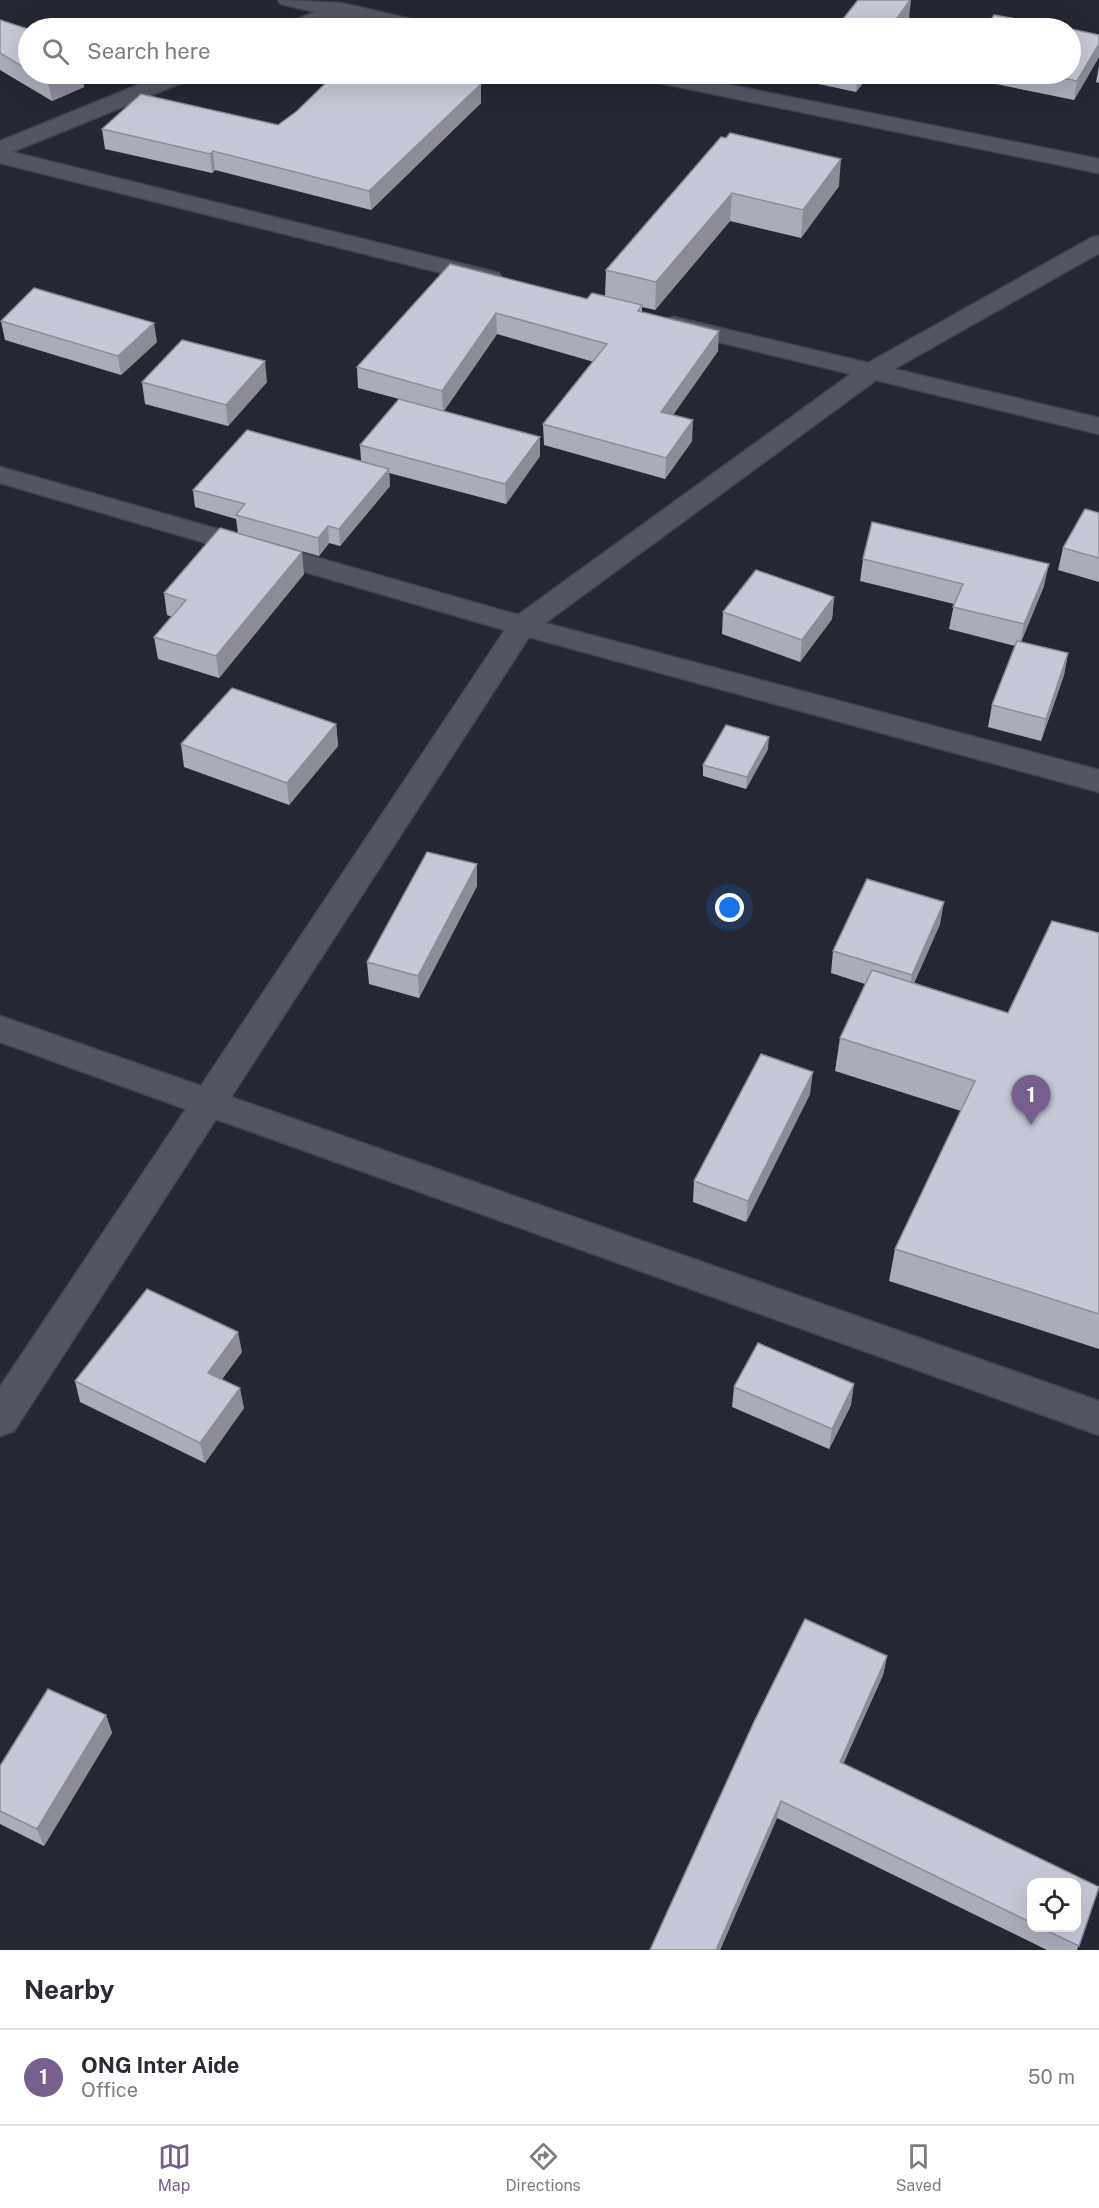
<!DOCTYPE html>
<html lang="en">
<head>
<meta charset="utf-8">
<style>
	:root { --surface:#fff; --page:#f7f7f7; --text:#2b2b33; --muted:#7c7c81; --line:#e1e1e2; --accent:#765e8e }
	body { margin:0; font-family:"Public Sans",sans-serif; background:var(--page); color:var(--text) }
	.controls { position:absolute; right:18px; bottom:18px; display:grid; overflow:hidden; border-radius:12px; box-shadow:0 6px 24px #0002 }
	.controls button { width:54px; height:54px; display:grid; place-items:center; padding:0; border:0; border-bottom:2px solid var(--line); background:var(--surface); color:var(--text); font:30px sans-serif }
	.you { position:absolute; left:730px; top:908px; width:21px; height:21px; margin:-15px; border:4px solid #fff; border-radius:50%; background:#1a73e8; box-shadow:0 0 0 9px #1a73e833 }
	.badge { display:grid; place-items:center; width:39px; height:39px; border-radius:50%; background:var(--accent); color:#fff; font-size:20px; font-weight:700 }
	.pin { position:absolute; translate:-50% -50px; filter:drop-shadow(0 2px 3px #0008) }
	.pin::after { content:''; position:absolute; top:32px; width:21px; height:18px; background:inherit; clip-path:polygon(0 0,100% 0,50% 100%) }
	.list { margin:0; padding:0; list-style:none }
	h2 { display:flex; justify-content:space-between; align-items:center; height:78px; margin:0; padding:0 24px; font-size:26px }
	h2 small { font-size:20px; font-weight:400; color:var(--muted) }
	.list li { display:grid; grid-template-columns:39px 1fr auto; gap:18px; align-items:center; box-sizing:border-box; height:96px; padding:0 24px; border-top:2px solid var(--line) }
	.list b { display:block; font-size:22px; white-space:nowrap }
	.list p { margin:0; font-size:20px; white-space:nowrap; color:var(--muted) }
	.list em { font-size:20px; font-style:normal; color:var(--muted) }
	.icon { flex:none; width:33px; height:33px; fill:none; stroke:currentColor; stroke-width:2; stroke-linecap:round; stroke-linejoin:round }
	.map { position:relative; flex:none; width:1099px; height:1950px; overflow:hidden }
	.search { position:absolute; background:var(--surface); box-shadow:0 6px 24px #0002; left:18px; right:18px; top:18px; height:66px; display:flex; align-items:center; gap:15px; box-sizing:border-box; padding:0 21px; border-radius:33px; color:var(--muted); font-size:22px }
	.sheet { height:174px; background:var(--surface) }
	nav { display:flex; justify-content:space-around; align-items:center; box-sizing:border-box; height:84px; border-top:2px solid var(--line); background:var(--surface); font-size:16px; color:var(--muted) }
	nav a { display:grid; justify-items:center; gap:3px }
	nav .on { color:var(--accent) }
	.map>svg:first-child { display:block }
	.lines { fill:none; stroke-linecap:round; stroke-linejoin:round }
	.minor-casing { stroke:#44444e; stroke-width:3 }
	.minor { fill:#535561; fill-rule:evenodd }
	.wall { fill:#aaacb9; fill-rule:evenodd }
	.shaded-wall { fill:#8b8c96 }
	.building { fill:#c6c8d7; stroke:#8b8c96; stroke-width:1.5 }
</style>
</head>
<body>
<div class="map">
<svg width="1099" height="1950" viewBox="0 0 1099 1950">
	<rect width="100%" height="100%" fill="#252732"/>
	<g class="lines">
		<defs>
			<g id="minor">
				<polygon points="278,0 341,3 432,24 436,28 397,28 340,17 310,28 283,28 286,24 315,12 281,4"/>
				<polygon points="165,74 194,74 191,79 12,152 499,273 502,278 499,283 490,285 0,163 0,141"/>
				<polygon points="634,74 675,74 1099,159 1099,173 645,80 637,79"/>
				<polygon points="1099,236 1099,253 894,369 1099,418 1099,434 876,380 545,623 1099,770 1099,792 529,637 231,1097 1099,1401 1099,1435 216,1119 14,1431 0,1436 0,1387 186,1109 0,1042 0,1016 201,1086 505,630 0,483 0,467 518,615 851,374 665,329 662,324 665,319 674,317 868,363 1091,238"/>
			</g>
		</defs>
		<!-- minor casing -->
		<use href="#minor" class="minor-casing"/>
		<!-- minor -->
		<use href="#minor" class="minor"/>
	</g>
	<!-- wall -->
	<g class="wall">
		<polygon points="0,20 28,29 28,74 84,74 84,87 52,101 0,70"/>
		<polygon points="1099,35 1099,57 1074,100 966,78 966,74 1071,74"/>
		<polygon points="1099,66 1099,83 1096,82"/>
		<polygon points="810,74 870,74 856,92 809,82"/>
		<polygon points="481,84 481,103 371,210 215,170 212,173 105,149 102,129 278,125"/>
		<polygon points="721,137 839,186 801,238 730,221 655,310 642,307 642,312 718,351 673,415 692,441 665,479 544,445 543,424 594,362 497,334 444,411 540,437 540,456 506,504 389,473 390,486 340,546 329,543 319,556 238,533 236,519 195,507 193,490 361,461 360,445 399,399 358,388 357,367 450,264 587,299 605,296 606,270"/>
		<polygon points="1,321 157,342 121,375 5,340"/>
		<polygon points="142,382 267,382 228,426 145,404"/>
		<polygon points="1099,513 1099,582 1058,570 1063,548"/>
		<polygon points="863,559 1044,586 1021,642 1068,653 1064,675 1041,741 988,727 992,705 1015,646 949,629 954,604 860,581"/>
		<polygon points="304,574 219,678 158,659 154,637 172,617 167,615 164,593"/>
		<polygon points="834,597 832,619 800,662 722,634 723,612"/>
		<polygon points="336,724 338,746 289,805 184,767 181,744"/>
		<polygon points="768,749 746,789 703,776 703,765"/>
		<polygon points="477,886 419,998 369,984 367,962"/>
		<polygon points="940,924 914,983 1008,1013 1099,933 1099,1349 889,1281 895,1249 961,1111 835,1071 840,1038 865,984 831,973 833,951"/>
		<polygon points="810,1094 746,1222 693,1202 694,1181"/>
		<polygon points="242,1352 222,1379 244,1408 205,1463 80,1402 75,1381"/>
		<polygon points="734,1387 851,1405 829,1449 732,1407"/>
		<path d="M805 1619 887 1656 883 1675 843 1764 1099 1887 1077 1950H1047L777 1818 720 1950H650L754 1722ZM1032 1882H1077V1928H1032Z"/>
		<polygon points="106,1715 112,1733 44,1846 0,1824 0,1766"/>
	</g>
	<!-- shaded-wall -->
	<g class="shaded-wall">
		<polygon points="910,0 911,0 909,18 902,28 890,28"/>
		<polygon points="1099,44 1099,57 1074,100 1077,81"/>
		<polygon points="68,74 84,74 84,87 52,101 48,82"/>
		<polygon points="858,74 870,74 856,92"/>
		<polygon points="481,84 481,103 371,210 369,191"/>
		<polygon points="213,151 215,170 212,173 210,154"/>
		<polygon points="841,159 839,186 801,238 803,210"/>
		<polygon points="732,193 730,221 655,310 656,282"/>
		<polygon points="496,313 497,334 443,412 442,391"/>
		<polygon points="154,323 157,342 121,375 118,356"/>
		<polygon points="719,331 718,351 660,433 661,412"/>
		<polygon points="265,361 267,382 228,426 226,405"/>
		<polygon points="693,420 692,441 665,479 666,458"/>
		<polygon points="540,437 540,456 506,504 505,484"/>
		<polygon points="389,469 390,486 340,546 339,529"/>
		<polygon points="328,526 329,543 319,556 318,538"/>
		<polygon points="302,552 304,574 219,678 216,656"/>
		<polygon points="1049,564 1044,586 1019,647 1024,624"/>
		<polygon points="834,597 832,619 800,662 802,640"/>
		<polygon points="1068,653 1064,675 1041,741 1046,719"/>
		<polygon points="336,724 338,746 289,805 287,783"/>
		<polygon points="769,737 768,749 746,789 747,777"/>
		<polygon points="477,864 477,886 419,998 418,976"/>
		<polygon points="944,902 940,924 908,997 912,975"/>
		<polygon points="813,1072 810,1094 746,1222 748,1201"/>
		<polygon points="238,1332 242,1352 212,1393 208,1373"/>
		<polygon points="854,1384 851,1405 829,1449 832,1429"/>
		<polygon points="240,1388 244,1408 205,1463 200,1443"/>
		<polygon points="887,1656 883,1675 836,1780 840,1762"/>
		<polygon points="106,1715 112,1733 44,1846 37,1829"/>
		<polygon points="781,1801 777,1818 720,1950 716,1950"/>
	</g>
	<!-- building -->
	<g class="building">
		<polygon points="858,0 910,0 890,28 836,28"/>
		<polygon points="994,15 1066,28 986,28"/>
		<polygon points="0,20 28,29 28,70 0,53"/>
		<polygon points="1071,29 1099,35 1099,44 1077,81 1042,74 1071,74"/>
		<polygon points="34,74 68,74 48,82"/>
		<polygon points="335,74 447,74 481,84 369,191 213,151 210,154 102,129 141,94 278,125 297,111"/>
		<polygon points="730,133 841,159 803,210 732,193 656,282 606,270 721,137 726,138"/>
		<polygon points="450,264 587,299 592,293 642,305 638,311 719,331 661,412 693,420 666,458 543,424 607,344 496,313 442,391 357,367"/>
		<polygon points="34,288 154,323 118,356 1,321"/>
		<polygon points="182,340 265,361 226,405 142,382"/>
		<polygon points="399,399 540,437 505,484 360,445"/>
		<polygon points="247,430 389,469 339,529 328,526 318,538 236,515 245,504 193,490"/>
		<polygon points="1085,509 1099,513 1099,558 1063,548"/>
		<polygon points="872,522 1049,564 1024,624 953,607 963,584 863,559"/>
		<polygon points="220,528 302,552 216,656 154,637 186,600 164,593"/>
		<polygon points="756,570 834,597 802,640 723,612"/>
		<polygon points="1017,641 1068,653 1046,719 992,705"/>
		<polygon points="232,688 336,724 287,783 181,744"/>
		<polygon points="726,725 769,737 747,777 703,765"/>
		<polygon points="427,852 477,864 418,976 367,962"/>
		<polygon points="867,879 944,902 912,975 833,951"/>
		<polygon points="1052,921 1099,933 1099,1314 895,1249 975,1081 840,1038 872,970 1008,1013"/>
		<polygon points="761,1054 813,1072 748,1201 694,1181"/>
		<polygon points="147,1289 238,1332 208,1373 240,1388 200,1443 75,1381"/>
		<polygon points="758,1343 854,1384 832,1429 734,1387"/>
		<polygon points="805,1619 887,1656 840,1762 1099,1887 1079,1946 1041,1928 1077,1928 1077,1882 1032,1882 1032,1923 781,1801 716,1950 650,1950 754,1722"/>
		<polygon points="48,1689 106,1715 37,1829 0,1811 0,1766"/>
	</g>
</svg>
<div class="controls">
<button><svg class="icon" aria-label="locate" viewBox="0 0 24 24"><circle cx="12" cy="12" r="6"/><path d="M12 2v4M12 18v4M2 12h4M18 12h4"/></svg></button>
</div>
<div class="you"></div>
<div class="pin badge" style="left:1031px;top:1125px">1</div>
<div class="search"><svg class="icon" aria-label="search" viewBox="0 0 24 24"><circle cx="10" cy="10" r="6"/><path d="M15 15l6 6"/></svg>Search here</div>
</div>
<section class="sheet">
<h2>Nearby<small></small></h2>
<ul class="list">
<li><span class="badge">1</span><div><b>ONG Inter Aide</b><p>Office</p></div><em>50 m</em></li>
</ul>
</section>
<nav>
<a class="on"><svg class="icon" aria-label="map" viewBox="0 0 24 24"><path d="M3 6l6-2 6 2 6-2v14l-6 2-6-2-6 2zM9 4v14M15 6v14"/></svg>Map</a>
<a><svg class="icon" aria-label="directions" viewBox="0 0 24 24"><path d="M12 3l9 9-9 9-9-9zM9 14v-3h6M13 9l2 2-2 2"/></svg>Directions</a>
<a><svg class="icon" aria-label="saved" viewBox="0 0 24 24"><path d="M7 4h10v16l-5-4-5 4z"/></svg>Saved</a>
</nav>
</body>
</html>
